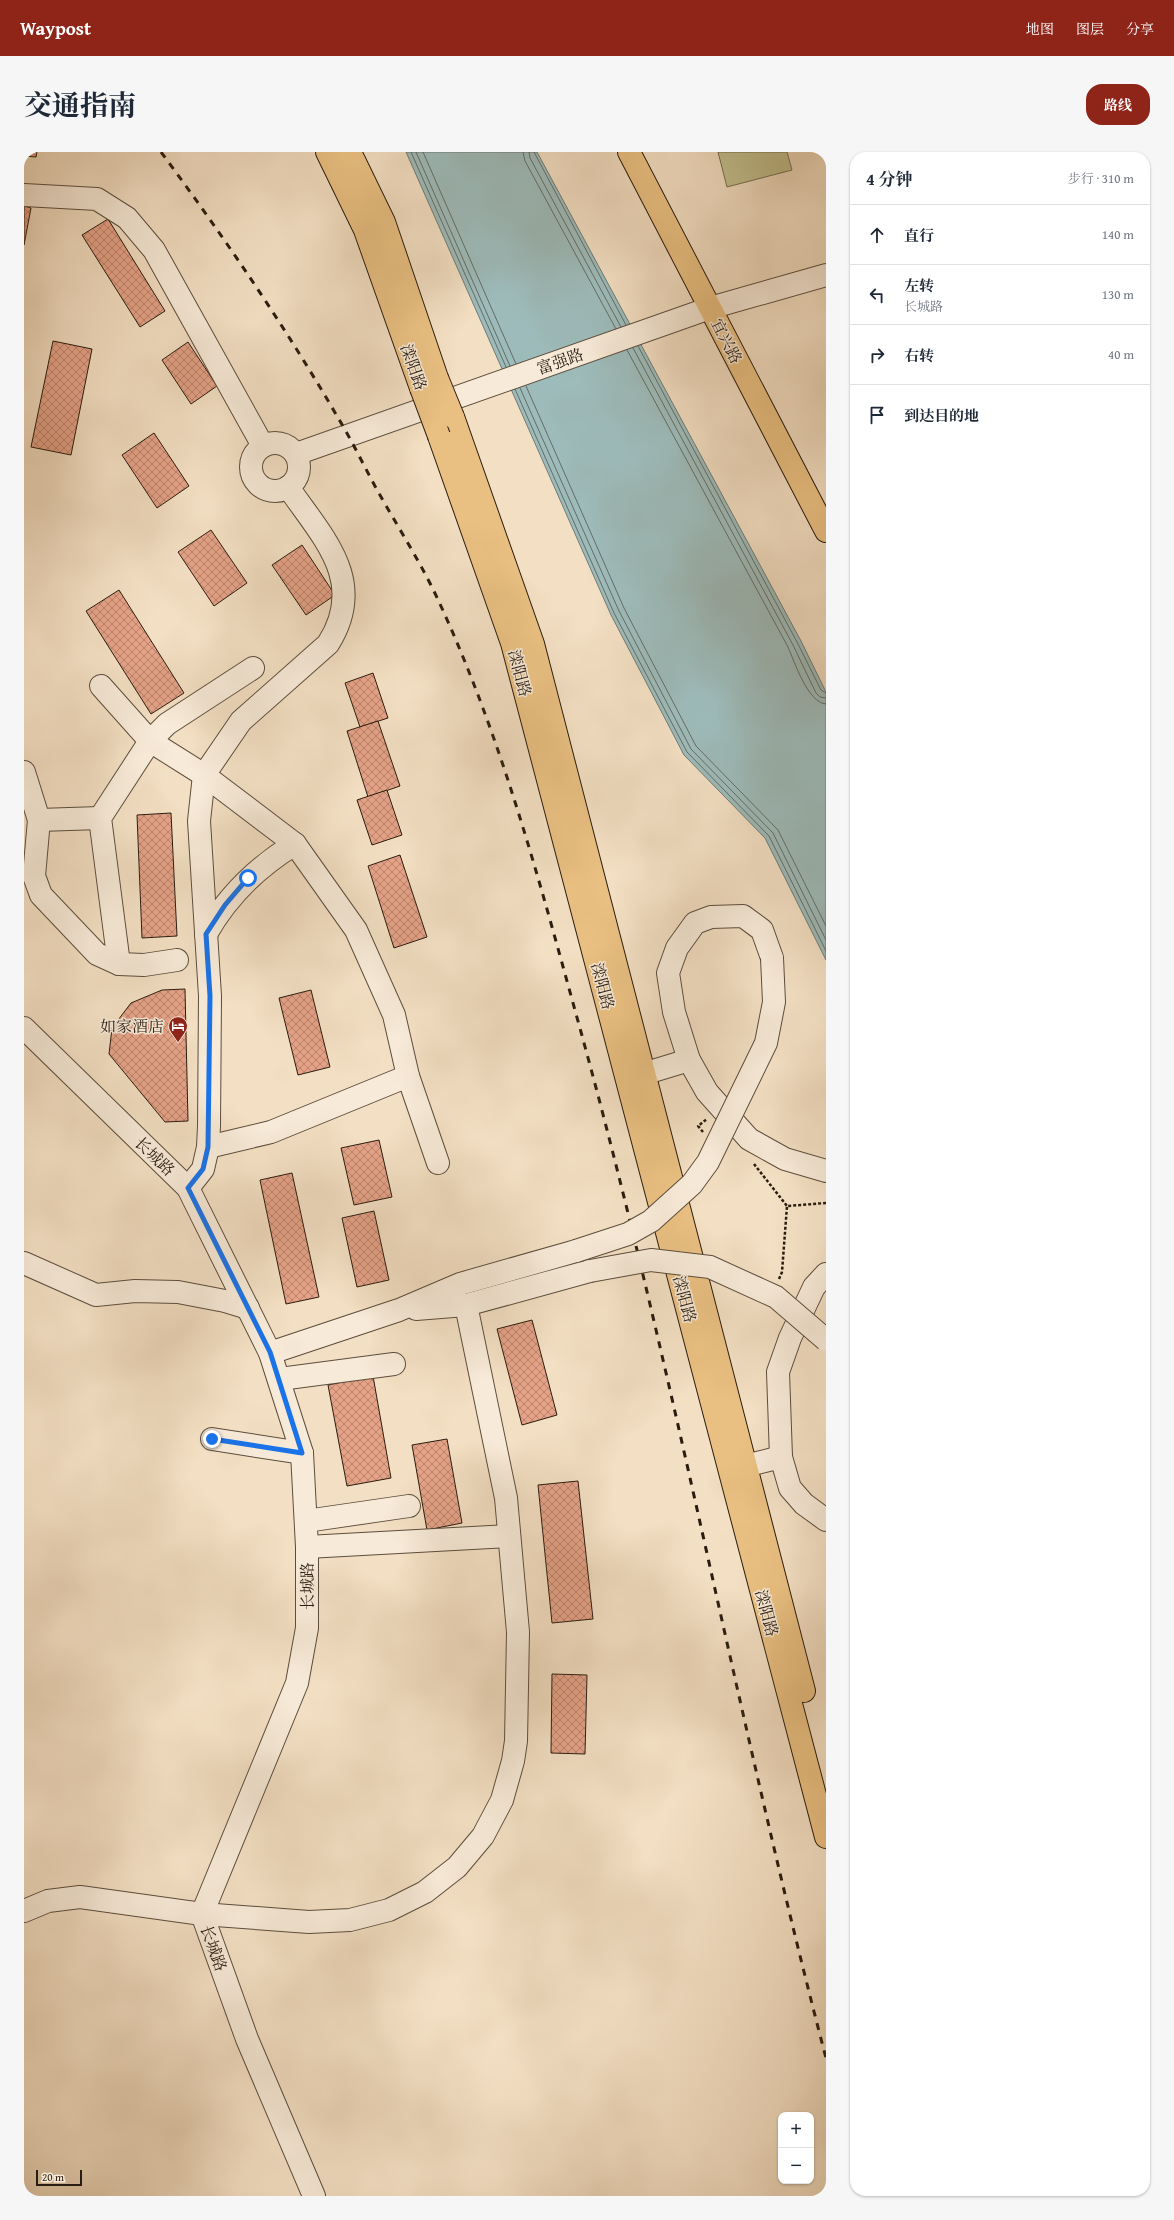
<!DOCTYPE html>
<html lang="zh">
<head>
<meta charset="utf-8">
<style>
	:root { --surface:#fff; --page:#f6f6f7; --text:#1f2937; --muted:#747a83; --line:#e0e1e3; --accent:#8f2418 }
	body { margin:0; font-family:"Gentium Book Plus","Noto Serif SC",serif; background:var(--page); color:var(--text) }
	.controls { position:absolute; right:12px; bottom:12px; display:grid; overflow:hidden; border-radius:8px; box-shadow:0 1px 3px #0004 }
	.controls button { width:36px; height:36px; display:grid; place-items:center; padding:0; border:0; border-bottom:1px solid var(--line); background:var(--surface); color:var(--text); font:20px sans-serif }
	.scale { position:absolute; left:12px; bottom:10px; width:46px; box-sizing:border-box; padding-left:4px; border:2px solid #2a1c10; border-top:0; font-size:11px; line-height:14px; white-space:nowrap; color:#2a1c10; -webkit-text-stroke:3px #f7ead8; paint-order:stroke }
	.stop { position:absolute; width:12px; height:12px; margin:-9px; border:3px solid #1a73e8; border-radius:50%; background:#fff }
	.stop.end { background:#1a73e8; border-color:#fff; box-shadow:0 1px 4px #0008 }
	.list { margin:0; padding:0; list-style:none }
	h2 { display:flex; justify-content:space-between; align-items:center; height:52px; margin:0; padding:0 16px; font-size:17px }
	h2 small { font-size:13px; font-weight:400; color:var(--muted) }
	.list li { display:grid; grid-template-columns:26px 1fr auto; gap:12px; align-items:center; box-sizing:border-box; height:60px; padding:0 16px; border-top:1px solid var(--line) }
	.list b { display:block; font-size:15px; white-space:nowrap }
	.list p { margin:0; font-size:13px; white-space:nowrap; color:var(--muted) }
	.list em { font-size:13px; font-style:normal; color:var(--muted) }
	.icon { flex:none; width:22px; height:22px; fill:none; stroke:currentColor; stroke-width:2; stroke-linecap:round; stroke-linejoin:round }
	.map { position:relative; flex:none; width:802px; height:2044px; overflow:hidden; border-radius:16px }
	header { display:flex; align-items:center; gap:24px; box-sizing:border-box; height:56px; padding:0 20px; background:var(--accent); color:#fff }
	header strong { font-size:19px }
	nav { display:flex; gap:22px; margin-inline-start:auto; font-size:14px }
	.intro { display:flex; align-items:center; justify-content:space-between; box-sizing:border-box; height:96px; padding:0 24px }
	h1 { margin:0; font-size:28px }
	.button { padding:10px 18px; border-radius:16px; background:var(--accent); color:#fff; font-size:14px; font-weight:700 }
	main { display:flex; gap:24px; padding:0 24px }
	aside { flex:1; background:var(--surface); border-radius:16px; box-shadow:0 1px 3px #0004 }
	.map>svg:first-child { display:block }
	.park { fill:#c2c08f; stroke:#766e50 }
	.water { fill:#9dbbba; stroke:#6f7b76 }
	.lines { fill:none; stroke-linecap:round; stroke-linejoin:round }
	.shore { stroke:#646c65; stroke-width:1 }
	.building { fill:url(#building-cross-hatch); stroke:#2a1c10 }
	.minor-casing { stroke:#5c4d3d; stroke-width:24 }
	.major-casing { stroke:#2a1c10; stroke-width:24 }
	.path { stroke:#2a1c10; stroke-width:2.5; stroke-dasharray:3 2; stroke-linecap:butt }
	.minor { stroke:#f7ead8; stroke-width:22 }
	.major { stroke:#eac082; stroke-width:22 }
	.rail { stroke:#2a1c10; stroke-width:3; stroke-dasharray:7 7; stroke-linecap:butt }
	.minor-bridge-casing { stroke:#5c4d3d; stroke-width:24; stroke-linecap:butt }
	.major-bridge-casing { stroke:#2a1c10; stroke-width:24; stroke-linecap:butt }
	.minor-bridge { stroke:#f7ead8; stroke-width:22 }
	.major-bridge { stroke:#eac082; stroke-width:22 }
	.route { stroke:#1a73e8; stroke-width:5 }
	.labels { text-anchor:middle; stroke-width:3; stroke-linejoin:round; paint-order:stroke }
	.street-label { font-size:16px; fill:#2a1c10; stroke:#f7ead8 }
	.poi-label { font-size:16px; fill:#2a1c10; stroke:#f7ead8; text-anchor:end }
</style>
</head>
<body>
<header>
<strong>Waypost</strong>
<nav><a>地图</a><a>图层</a><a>分享</a></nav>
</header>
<div class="intro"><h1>交通指南</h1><a class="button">路线</a></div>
<main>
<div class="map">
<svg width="802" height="2044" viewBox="0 0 802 2044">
	<defs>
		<pattern id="building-cross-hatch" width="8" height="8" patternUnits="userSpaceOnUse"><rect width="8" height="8" fill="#e5a287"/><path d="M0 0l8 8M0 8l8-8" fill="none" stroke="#ba836d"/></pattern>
	</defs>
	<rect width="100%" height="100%" fill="#f3dfc3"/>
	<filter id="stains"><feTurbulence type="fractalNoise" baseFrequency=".005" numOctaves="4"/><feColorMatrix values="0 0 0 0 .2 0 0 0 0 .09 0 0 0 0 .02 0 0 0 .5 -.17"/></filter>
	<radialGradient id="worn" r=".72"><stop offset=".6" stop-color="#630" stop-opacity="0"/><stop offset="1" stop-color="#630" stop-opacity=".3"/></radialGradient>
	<!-- park -->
	<polygon class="park" points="694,0 763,0 768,18 703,35"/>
	<!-- water -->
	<polygon class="water" points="382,0 513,0 777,489 802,540 802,808 741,686 660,603 587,463"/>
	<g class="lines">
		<!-- shore -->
		<g class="shore">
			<polyline points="387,0 482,215"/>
			<polyline points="392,0 486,214"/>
			<polyline points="399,0 492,212"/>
			<polyline points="499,0 501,9 592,177"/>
			<polyline points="505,0 506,6 597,175"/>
			<polyline points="510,0 602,173"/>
			<polyline points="614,194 773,490 797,538 802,541"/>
			<polyline points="609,196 769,493 792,541 796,545 802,546"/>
			<path d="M603 198 764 495C771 511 784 551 802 552"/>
			<polyline points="502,234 600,456 672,594 754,678 802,774"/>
			<polyline points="496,236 595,459 667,597 749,681 802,788"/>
			<polyline points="491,237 590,461 663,600 745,684 802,799"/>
		</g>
	</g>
	<!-- building -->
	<g class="building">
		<polygon points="0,0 13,0 12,5 0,4"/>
		<polygon points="0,54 7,56 0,93"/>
		<polygon points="84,67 141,159 116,175 58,83"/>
		<polygon points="29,189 68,197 47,303 7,295"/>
		<polygon points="164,190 193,234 167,252 138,208"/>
		<polygon points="130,281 165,334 133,356 98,303"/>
		<polygon points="187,378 223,431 190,454 154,400"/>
		<polygon points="278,393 311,443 282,463 248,413"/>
		<polygon points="95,438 160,541 127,562 62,459"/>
		<polygon points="349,521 364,566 336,575 321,531"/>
		<polygon points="354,569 376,634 344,645 323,579"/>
		<polygon points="363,638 378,683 348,693 333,648"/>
		<polygon points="147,661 153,784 118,786 113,663"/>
		<polygon points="376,703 403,785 370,796 344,714"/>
		<polygon points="161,837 164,969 141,970 85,902 88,876 107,851 138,838"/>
		<polygon points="287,838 306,915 274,923 255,846"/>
		<polygon points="355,988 368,1045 330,1053 317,996"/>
		<polygon points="268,1021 295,1145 262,1152 236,1028"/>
		<polygon points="350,1059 365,1128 333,1135 318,1066"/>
		<polygon points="508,1168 533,1263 498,1273 473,1177"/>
		<polygon points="349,1224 367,1326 323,1334 304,1233"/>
		<polygon points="423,1287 438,1371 403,1378 388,1293"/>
		<polygon points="554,1329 569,1467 528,1471 514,1333"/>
		<polygon points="528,1522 563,1523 561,1602 527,1601"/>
	</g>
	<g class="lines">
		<defs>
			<g id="minor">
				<polyline points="0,43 73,47 103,66 130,98 239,294"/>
				<circle cx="251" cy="315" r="24"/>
				<polyline points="272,302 686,156 802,123"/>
				<polyline points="77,534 126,589 180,623 271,692 332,778 370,863 384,924 414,1011"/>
				<polyline points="0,620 15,668 76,666"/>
				<polyline points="15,668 10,724 17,743 73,802 95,812 120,813 153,808"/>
				<path d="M182 782C204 743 233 715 271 692"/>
				<polyline points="748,806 738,778 719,764 687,765 671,771 653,796 644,821 650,860 665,908 683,940 725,987 761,1007 802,1019"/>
				<polyline points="95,812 76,666 126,589 143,572 229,516"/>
				<polyline points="0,876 164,1036 246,1201 278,1301 283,1395 283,1476 273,1531 178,1762 223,1887 290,2044"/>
				<polyline points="619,922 665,908"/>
				<polyline points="184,995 247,980 384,924"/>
				<path d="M164 1036 179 1017 184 995 185 974 186 844 175 669 180 623 217 569 304 492C344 429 299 386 264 335"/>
				<polyline points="0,1111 72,1143 111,1139 154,1140 201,1149 224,1156"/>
				<polyline points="802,1122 790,1135 766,1186 754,1220 757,1305 766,1336 780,1352 802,1368"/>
				<polyline points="392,1157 442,1153 566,1119"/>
				<polyline points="246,1201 375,1158 436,1132 552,1099"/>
				<polyline points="256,1227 370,1212"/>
				<polyline points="188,1287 278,1301"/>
				<polyline points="721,1314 757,1305"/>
				<polyline points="282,1369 385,1354"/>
				<polyline points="283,1395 485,1384"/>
				<polyline points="0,1759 24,1749 56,1745 178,1762 285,1770 326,1768 365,1758 401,1740 433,1715 459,1684 478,1648 489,1609 492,1589 494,1480 482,1346 442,1153"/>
			</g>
			<g id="major">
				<polyline points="303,0 341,78 397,236"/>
				<polyline points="326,0 360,70 413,226"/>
				<polyline points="605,0 802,379"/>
				<polyline points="429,265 509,492 780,1539"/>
				<polyline points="415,284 488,491 802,1685"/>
			</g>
		</defs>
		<!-- minor casing -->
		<use href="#minor" class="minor-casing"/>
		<!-- major casing -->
		<use href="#major" class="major-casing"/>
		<!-- path -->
		<g class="path">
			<polyline points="679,980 674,974 683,967"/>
			<polyline points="730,1012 763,1054"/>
			<polyline points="755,1127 758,1120 763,1054 802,1051"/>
		</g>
		<!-- minor -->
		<use href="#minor" class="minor"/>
		<!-- major -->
		<use href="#major" class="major"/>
		<!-- rail -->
		<path class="rail" d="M137 0C200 85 260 173 313 264 327 287 339 312 352 336 373 374 398 412 416 452 479 589 517 735 557 880 650 1219 713 1566 802 1906"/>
		<defs>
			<g id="minor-bridge">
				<polyline points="552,1099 604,1082 627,1069 668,1032 684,1010 742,891 750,850 748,806"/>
				<polyline points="566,1119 627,1108 686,1115 752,1145 802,1188"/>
			</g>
			<g id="major-bridge">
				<polyline points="413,226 429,265"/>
				<polyline points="397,236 415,284"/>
			</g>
		</defs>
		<!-- minor-bridge casing -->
		<use href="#minor-bridge" class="minor-bridge-casing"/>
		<!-- major-bridge casing -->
		<use href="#major-bridge" class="major-bridge-casing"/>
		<!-- minor-bridge -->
		<use href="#minor-bridge" class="minor-bridge"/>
		<!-- major-bridge -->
		<use href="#major-bridge" class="major-bridge"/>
	</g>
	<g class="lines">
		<!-- route -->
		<polyline class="route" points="188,1287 278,1301 246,1200 164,1036 179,1017 184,995 186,844 182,782 201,753 224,726"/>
	</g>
	<!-- icons -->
	<defs>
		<symbol id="hotel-pin" viewBox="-11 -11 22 30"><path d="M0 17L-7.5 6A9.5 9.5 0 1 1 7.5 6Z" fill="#8f2418" stroke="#f7ead8"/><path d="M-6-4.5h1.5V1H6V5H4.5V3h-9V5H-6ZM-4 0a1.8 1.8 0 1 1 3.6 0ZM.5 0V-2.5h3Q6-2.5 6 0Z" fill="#fff"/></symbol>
	</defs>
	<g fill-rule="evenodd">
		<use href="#hotel-pin" x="143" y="863" width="22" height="30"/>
	</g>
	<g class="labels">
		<!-- street labels -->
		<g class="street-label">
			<text transform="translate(703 189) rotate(63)" y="6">宜兴路</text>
			<text transform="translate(536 209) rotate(-19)" y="6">富强路</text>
			<text transform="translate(390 215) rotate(70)" y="6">滦阳路</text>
			<text transform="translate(496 521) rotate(75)" y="6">滦阳路</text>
			<text transform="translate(579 834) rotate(75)" y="6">滦阳路</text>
			<text transform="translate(131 1004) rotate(44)" y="6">长城路</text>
			<text transform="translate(661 1147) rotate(75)" y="6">滦阳路</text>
			<text transform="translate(283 1434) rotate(-90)" y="6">长城路</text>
			<text transform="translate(743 1461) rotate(75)" y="6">滦阳路</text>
			<text transform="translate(190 1796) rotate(70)" y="6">长城路</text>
		</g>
		<!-- poi labels -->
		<g class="poi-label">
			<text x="140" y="880">如家酒店</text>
		</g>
	</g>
	<rect width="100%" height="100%" filter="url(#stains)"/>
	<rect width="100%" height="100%" fill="url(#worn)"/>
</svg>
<div class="controls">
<button>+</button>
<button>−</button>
</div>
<div class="scale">20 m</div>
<div class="stop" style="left:224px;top:726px"></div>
<div class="stop end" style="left:188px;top:1287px"></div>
</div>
<aside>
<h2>4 分钟<small>步行 · 310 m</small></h2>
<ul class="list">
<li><svg class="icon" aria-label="ahead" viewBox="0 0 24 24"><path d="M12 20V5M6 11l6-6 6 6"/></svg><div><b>直行</b></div><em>140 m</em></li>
<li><svg class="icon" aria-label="left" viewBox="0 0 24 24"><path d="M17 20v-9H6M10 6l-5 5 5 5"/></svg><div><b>左转</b><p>长城路</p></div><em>130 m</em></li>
<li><svg class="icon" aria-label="right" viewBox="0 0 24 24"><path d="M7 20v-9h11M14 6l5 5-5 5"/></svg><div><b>右转</b></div><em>40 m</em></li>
<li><svg class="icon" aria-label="arrive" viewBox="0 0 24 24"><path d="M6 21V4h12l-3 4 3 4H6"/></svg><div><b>到达目的地</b></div></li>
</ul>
</aside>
</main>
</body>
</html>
